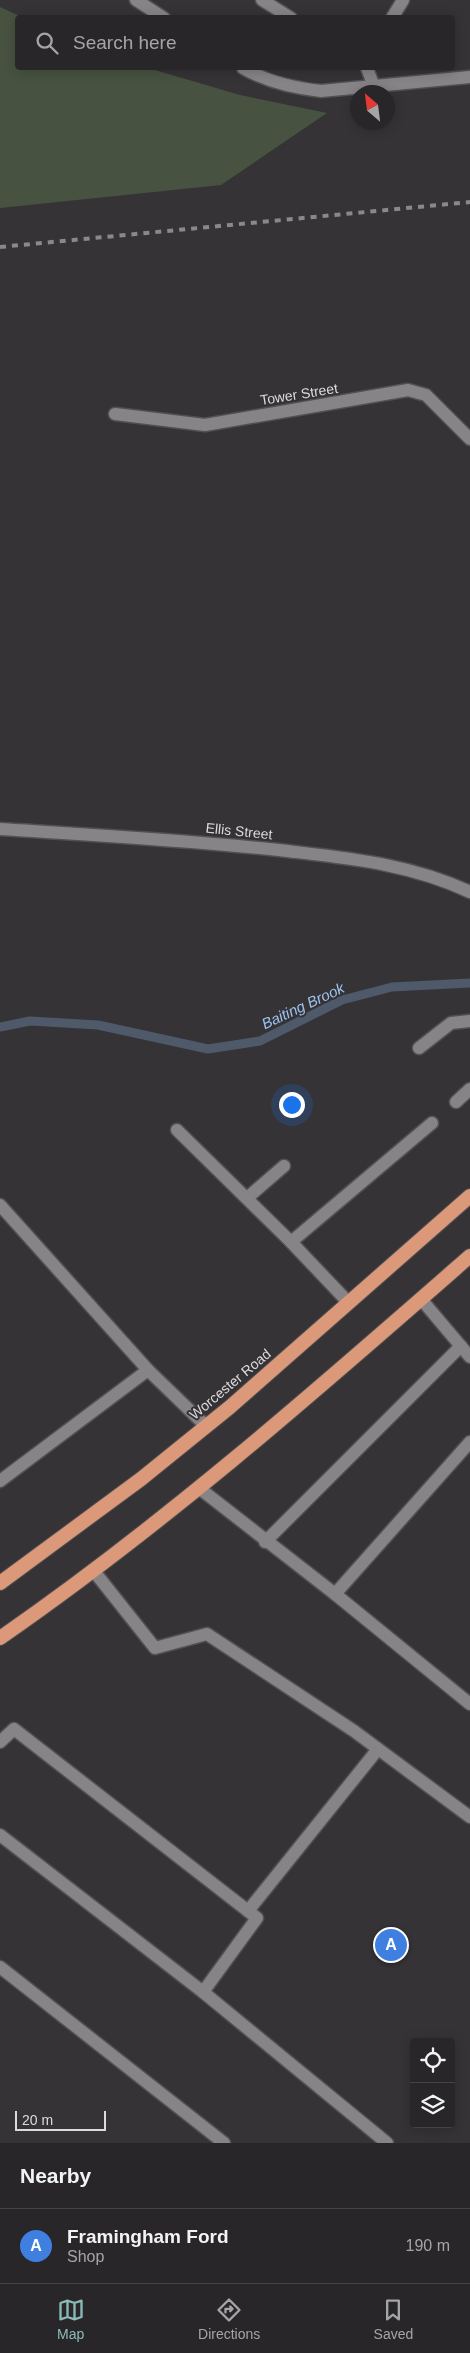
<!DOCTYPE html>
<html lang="en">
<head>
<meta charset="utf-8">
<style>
	:root { --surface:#282629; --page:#343235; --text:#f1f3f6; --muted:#a5a5a8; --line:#444346; --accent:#8bbbb9 }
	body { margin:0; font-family:Helvetica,sans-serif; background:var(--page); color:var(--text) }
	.controls { position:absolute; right:15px; bottom:15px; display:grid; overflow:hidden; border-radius:5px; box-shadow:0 2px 12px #0003 }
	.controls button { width:45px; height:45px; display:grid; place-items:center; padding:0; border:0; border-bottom:1px solid var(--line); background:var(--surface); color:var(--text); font:25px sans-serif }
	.compass { position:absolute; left:350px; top:85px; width:45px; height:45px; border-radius:50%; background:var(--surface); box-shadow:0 2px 12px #0003; rotate:332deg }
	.scale { position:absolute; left:15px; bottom:12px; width:91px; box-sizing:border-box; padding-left:5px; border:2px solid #dcdadd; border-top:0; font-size:14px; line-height:18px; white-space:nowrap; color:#dcdadd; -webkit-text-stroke:4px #363337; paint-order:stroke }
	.you { position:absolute; left:291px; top:1104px; width:18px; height:18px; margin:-12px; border:4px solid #fff; border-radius:50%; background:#1a73e8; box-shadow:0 0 0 8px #1a73e833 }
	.badge { display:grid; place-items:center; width:32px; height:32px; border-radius:50%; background:var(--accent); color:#fff; font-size:16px; font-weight:700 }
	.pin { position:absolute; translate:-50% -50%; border:2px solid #fff; box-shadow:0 1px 5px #0006 }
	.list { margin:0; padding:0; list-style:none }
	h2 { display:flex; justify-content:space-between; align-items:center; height:65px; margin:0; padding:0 20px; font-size:21px }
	h2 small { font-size:16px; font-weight:400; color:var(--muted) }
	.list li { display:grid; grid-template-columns:32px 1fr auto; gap:15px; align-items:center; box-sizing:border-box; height:75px; padding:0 20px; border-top:1px solid var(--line) }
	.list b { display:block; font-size:19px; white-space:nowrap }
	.list p { margin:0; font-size:16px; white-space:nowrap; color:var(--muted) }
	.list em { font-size:16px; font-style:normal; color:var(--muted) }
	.icon { flex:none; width:28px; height:28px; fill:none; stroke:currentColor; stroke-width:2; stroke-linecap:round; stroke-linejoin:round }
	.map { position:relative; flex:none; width:470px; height:2143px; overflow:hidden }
	.search { position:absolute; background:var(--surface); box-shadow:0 2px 12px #0003; left:15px; right:15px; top:15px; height:55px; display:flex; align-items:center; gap:12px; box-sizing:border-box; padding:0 18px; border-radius:5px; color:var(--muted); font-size:19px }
	.sheet { height:140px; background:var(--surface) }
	nav { display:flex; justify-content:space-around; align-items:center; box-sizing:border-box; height:70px; border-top:1px solid var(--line); background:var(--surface); font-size:14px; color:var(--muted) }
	nav a { display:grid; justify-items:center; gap:2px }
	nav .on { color:var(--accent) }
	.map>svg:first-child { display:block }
	.green { fill:#475340 }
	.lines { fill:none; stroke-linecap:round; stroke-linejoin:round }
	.stream { stroke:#4e5a69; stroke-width:9 }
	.service-casing { stroke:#525053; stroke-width:15 }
	.minor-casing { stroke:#525053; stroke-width:15 }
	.trunk-casing { stroke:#525053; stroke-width:16 }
	.service { stroke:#878488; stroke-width:12 }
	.minor { stroke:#878488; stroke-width:12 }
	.trunk { stroke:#dc997a; stroke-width:14 }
	.rail { stroke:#8b888c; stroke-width:4; stroke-dasharray:6 6; stroke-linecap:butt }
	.labels { text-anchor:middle; stroke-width:4; stroke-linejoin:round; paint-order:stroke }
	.street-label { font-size:14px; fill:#dcdadd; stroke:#363337 }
	.water-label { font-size:15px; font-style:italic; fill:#9cc3ef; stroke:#363337 }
</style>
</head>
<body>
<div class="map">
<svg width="470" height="2143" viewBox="0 0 470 2143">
	<rect width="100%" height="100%" fill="#363337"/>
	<!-- green -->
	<polygon class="green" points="0,7 22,17 18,18 18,68 148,68 240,95 327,113 221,185 0,208"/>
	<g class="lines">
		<!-- stream -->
		<polyline class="stream" points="0,1027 30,1021 98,1025 208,1049 260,1041 342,1000 392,987 470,983"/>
		<defs>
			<g id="service">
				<polyline points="136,0 164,18"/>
				<polyline points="262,0 291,18"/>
				<polyline points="392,18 403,0"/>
				<path d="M243 68C267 82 293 88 321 91L470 77"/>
				<polyline points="367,68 373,84"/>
				<polyline points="419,1048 451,1023 470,1021"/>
				<polyline points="456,1102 470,1089"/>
				<polyline points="177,1130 291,1242 348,1302"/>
				<polyline points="247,1198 284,1166"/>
				<polyline points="0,1205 148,1370"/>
				<polyline points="291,1242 432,1123"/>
				<polyline points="421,1299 470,1357"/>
				<polyline points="0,1481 148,1370 206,1426"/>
				<polyline points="199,1488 335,1594 470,1442"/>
				<polyline points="265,1542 461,1346"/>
				<polyline points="93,1570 155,1648 207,1634 354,1731 470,1817"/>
				<polyline points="335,1594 470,1704"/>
				<polyline points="0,1742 14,1729 257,1918 203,1992"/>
				<polyline points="0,1835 203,1992 387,2143"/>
				<polyline points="248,1911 378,1749"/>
				<polyline points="0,1967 224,2143"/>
			</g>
			<g id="minor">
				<polyline points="115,414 205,425 408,390 426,395 470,439"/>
				<path d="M0 829C93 835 186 840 279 850 345 858 409 863 470 892"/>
			</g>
			<g id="trunk">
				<polyline points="0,1583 141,1479 230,1407 470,1196"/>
				<path d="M0 1638C166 1523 318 1389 470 1256"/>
			</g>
		</defs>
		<!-- service casing -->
		<use href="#service" class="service-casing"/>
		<!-- minor casing -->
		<use href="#minor" class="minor-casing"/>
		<!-- trunk casing -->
		<use href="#trunk" class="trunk-casing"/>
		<!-- service -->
		<use href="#service" class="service"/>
		<!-- minor -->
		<use href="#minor" class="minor"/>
		<!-- trunk -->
		<use href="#trunk" class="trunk"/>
		<!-- rail -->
		<polyline class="rail" points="0,247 470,202"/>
	</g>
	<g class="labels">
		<!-- street labels -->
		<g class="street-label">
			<text transform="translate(299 394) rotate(-9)" y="5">Tower Street</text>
			<text transform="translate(239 831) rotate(6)" y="5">Ellis Street</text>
			<text transform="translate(230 1384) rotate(-40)" y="5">Worcester Road</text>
		</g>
		<!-- water labels -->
		<g class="water-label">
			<text transform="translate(303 1006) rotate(-25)" y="5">Baiting Brook</text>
		</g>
	</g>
</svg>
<div class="controls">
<button><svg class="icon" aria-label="locate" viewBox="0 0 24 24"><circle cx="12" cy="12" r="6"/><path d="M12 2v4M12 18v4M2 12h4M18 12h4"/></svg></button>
<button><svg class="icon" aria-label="layers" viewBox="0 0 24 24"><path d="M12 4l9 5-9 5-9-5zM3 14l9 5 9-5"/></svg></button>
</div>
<svg class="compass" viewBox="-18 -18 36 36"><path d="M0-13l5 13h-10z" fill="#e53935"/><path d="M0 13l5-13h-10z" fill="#a5a5a8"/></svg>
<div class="scale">20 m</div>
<div class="you"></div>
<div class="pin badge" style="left:391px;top:1945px;background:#3f7fe0">A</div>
<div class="search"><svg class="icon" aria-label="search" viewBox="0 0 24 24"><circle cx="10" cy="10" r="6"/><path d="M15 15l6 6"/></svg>Search here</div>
</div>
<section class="sheet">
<h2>Nearby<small></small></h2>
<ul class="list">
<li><span class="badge" style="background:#3f7fe0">A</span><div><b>Framingham Ford</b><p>Shop</p></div><em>190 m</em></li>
</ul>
</section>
<nav>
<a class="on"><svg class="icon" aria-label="map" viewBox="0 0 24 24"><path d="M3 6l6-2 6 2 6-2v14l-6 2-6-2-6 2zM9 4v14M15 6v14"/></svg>Map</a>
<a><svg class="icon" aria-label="directions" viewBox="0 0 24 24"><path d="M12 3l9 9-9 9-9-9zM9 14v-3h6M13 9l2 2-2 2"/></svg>Directions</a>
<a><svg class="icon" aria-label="saved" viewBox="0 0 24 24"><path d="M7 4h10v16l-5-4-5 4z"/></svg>Saved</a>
</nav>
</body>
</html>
